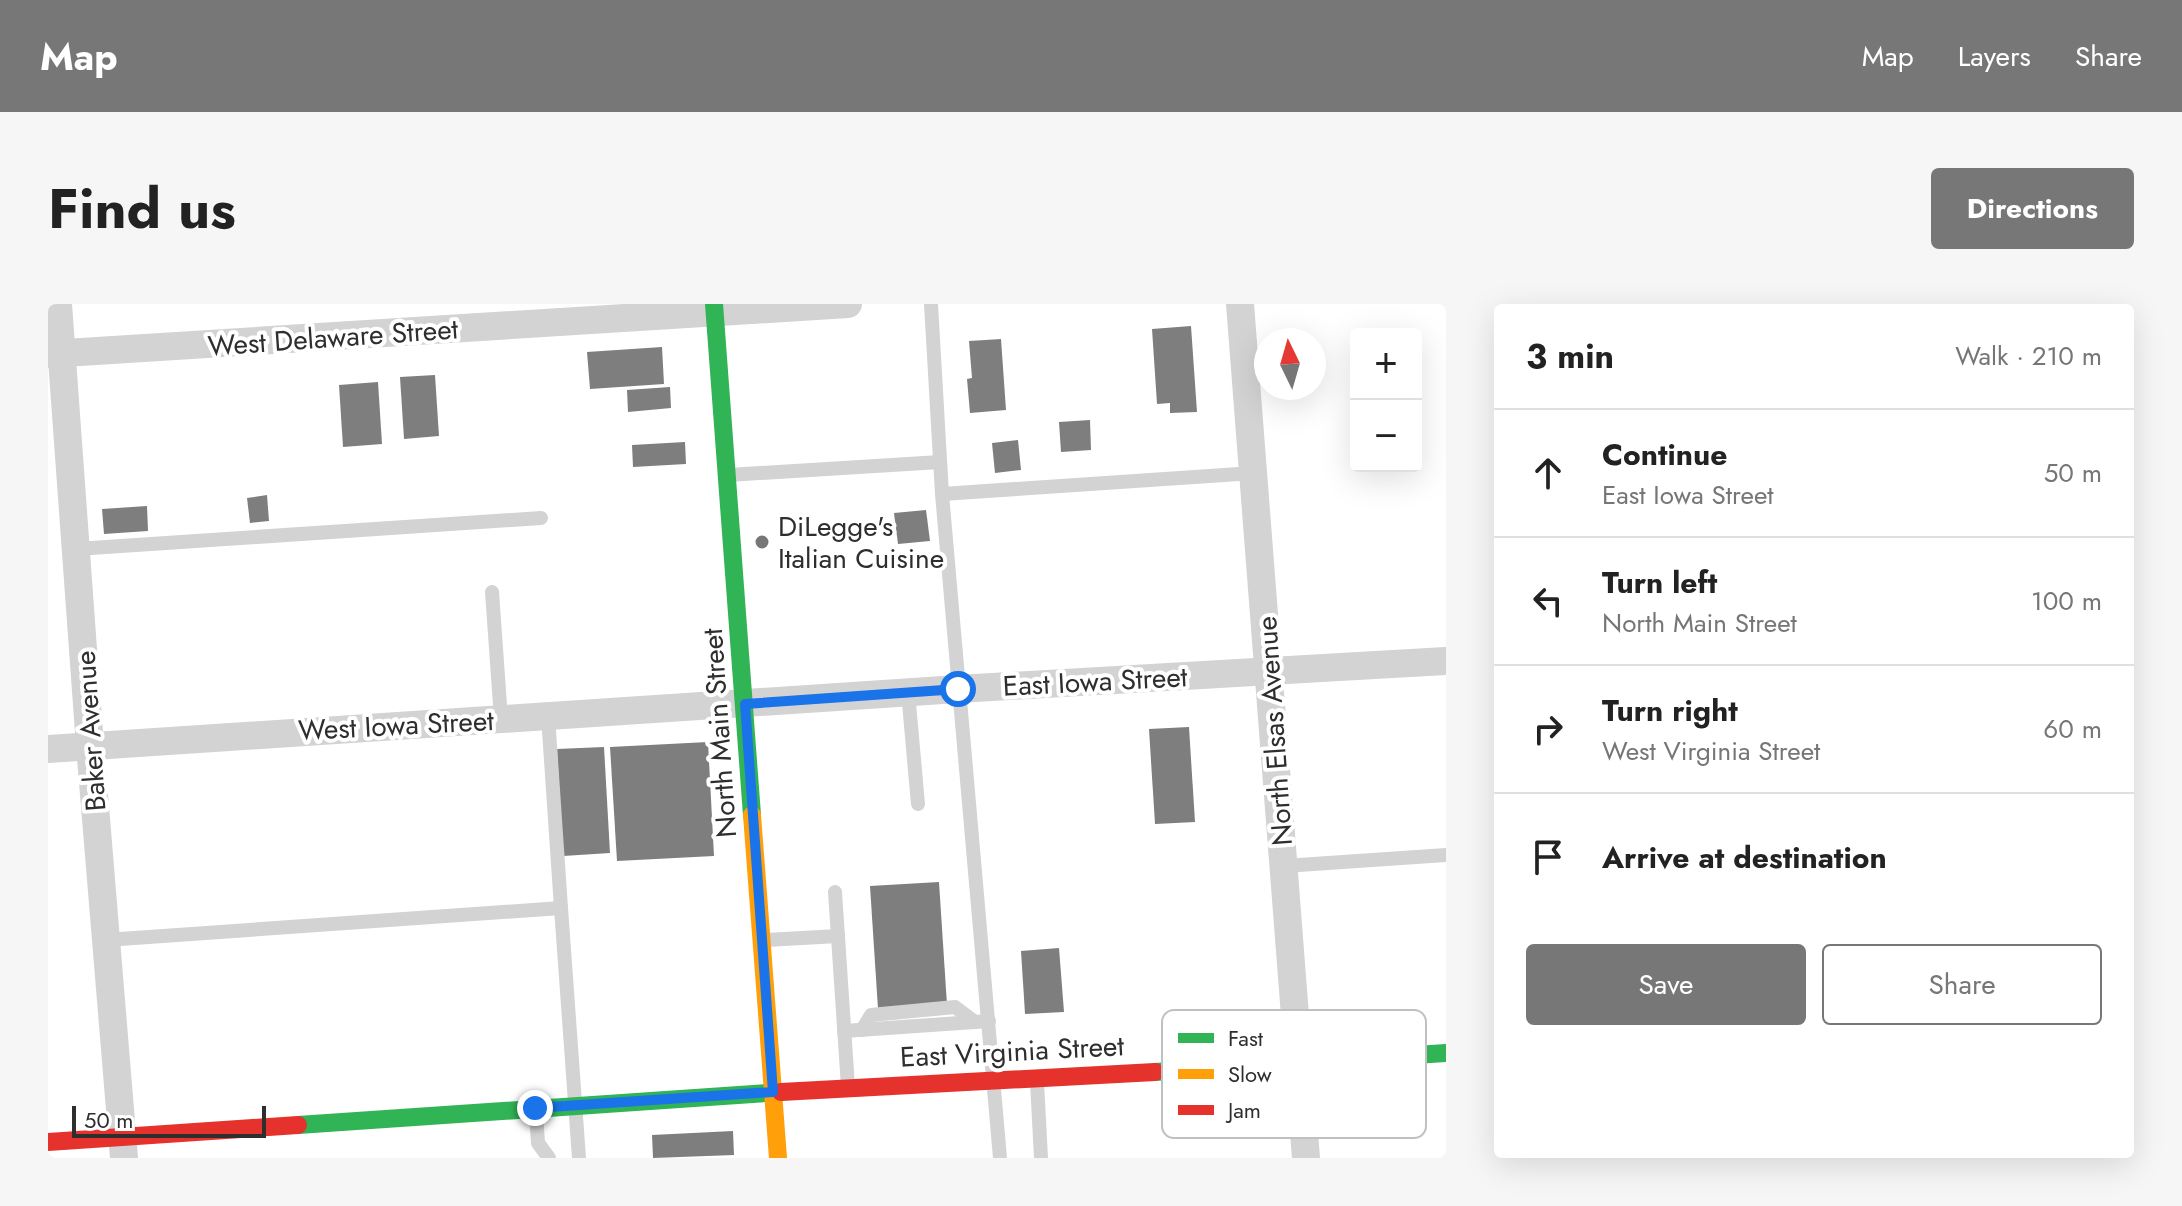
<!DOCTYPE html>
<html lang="en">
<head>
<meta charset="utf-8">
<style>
	:root { --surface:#fff; --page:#f6f6f6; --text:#222; --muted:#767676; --line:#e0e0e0; --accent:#777 }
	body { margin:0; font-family:Jost,sans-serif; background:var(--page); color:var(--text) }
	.controls { position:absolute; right:24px; top:24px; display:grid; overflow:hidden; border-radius:8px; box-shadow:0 8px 32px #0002 }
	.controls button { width:72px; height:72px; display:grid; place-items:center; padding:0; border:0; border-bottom:2px solid var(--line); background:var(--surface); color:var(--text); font:40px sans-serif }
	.compass { position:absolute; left:1206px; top:24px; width:72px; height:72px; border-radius:50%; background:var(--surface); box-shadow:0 8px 32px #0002; rotate:355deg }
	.scale { position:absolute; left:24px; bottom:20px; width:194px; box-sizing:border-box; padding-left:8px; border:4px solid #2e2e2e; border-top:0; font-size:22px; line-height:28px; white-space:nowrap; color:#2e2e2e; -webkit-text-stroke:6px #fff; paint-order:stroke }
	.stop { position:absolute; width:24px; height:24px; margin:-18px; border:6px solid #1a73e8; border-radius:50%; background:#fff }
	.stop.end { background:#1a73e8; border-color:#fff; box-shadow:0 2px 8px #0008 }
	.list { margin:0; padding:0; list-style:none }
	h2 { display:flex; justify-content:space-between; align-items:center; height:104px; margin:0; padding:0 32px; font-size:34px }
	h2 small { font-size:26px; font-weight:400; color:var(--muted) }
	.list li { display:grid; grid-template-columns:52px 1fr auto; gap:24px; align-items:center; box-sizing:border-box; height:128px; padding:0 32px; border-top:2px solid var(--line) }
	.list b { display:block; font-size:30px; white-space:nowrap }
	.list p { margin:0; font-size:26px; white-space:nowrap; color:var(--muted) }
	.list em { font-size:26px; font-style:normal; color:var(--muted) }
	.actions { display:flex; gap:16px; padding:24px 32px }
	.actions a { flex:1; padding:18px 0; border:2px solid var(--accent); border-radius:8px; text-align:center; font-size:28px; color:var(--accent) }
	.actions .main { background:var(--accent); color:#fff }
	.icon { flex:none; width:44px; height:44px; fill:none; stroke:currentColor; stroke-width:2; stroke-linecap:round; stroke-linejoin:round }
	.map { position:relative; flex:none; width:1398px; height:854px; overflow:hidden; border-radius:8px }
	header { display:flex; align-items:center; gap:48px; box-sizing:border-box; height:112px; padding:0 40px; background:var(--accent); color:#fff }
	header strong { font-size:38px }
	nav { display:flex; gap:44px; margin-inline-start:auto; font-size:28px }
	.intro { display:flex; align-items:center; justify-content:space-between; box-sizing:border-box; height:192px; padding:0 48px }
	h1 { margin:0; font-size:56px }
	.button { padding:20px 36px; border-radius:8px; background:var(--accent); color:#fff; font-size:28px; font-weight:700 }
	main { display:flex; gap:48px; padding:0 48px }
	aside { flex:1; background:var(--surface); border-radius:8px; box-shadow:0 8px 32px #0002 }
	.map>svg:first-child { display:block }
	.building { fill:#7e7e7e }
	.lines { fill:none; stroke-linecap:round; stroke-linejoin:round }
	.lane { stroke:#d3d3d3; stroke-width:14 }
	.street { stroke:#d3d3d3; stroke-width:28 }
	.fast { stroke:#30b455; stroke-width:18 }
	.slow { stroke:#ff9f0a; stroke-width:18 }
	.jam { stroke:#e5322d; stroke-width:18 }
	.route { stroke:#1a73e8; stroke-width:10 }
	.poi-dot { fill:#777; stroke:#fff; stroke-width:3 }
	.labels { text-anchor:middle; stroke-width:8; stroke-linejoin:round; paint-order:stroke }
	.street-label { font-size:28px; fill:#2e2e2e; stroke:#fff }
	.poi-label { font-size:28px; fill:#2e2e2e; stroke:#fff; text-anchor:start }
	.key { fill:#fff; stroke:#c0c0c0; stroke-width:2 }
	.key-label { font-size:22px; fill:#2e2e2e }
</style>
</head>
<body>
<header>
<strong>Map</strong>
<nav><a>Map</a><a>Layers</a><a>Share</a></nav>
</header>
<div class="intro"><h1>Find us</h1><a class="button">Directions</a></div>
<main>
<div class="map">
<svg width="1398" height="854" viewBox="0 0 1398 854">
	<rect width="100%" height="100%" fill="#fff"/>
	<!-- building -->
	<g class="building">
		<polygon points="1143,22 1149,108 1122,109 1122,99 1109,100 1104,25"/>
		<polygon points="953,35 958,106 922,109 919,75 924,74 921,37"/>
		<polygon points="614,43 616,80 542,85 539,48"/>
		<polygon points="387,71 391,132 356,135 352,73"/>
		<polygon points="330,78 334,140 295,143 291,81"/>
		<polygon points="622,83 623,104 580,108 579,86"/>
		<polygon points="1042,116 1043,146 1013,148 1011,118"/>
		<polygon points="970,136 973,166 947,169 944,139"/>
		<polygon points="637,138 638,160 585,163 584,141"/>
		<polygon points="219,191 221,217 202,219 199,194"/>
		<polygon points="99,202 100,227 56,230 54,205"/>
		<polygon points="878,206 882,237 850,240 846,209"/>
		<polygon points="1141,423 1147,518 1107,520 1101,425"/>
		<polygon points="660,438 666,552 569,557 562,443"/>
		<polygon points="556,443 562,549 515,552 509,445"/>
		<polygon points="891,578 899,701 830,705 822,582"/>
		<polygon points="1011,644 1016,708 977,710 973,647"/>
		<polygon points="685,827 686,851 605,854 604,831"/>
	</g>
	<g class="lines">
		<!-- lane -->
		<g class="lane">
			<polyline points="883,0 894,190 952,854"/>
			<polyline points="680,171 892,158"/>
			<polyline points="894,190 1206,169"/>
			<polyline points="28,245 493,214"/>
			<polyline points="444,288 453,415"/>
			<polyline points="860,388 870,500"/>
			<polyline points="1236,562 1398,551"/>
			<polyline points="787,588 800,783"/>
			<polyline points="513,604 531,854"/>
			<polyline points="58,636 513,604 500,412"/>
			<polyline points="718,636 790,632"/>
			<polyline points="814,726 823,711 907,703 927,718"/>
			<polyline points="796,727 941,717"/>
			<polyline points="989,778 993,854"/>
			<polyline points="488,809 490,839 501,854"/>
		</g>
		<!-- street -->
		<g class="street">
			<polyline points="10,0 42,442 76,854"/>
			<polyline points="1192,0 1258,854"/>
			<polyline points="0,50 800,0"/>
			<polyline points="0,445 910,385 1398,357"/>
		</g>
		<!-- fast -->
		<g class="fast">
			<polyline points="666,0 704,511"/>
			<polyline points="1107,768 1398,749"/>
			<polyline points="250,821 733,788"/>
		</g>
		<!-- slow -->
		<polyline class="slow" points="704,511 730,854"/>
		<!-- jam -->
		<g class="jam">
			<polyline points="733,788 1107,768"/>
			<polyline points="0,838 250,821"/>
		</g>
	</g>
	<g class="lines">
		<!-- route -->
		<polyline class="route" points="487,804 725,788 697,400 910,385"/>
	</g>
	<!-- markers -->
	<circle class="poi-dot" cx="714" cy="238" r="8"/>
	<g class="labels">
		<!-- street labels -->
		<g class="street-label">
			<text transform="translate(285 33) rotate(-4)" y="10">West Delaware Street</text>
			<text transform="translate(1047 377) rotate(-3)" y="10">East Iowa Street</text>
			<text transform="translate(348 421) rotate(-3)" y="10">West Iowa Street</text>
			<text transform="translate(42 427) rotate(-94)" y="10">Baker Avenue</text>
			<text transform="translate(1226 427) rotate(-94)" y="10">North Elsas Avenue</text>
			<text transform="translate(671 429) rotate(-94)" y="10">North Main Street</text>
			<text transform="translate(964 747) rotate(-3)" y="10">East Virginia Street</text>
		</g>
		<!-- poi labels -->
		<g class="poi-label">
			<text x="730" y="232">DiLegge's<tspan x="730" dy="32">Italian Cuisine</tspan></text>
		</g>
	</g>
	<!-- legend -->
	<rect x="1114" y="706" width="264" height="128" rx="12" class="key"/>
	<rect x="1130" y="729" width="36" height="10" fill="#30b455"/>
	<rect x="1130" y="765" width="36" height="10" fill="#ff9f0a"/>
	<rect x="1130" y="801" width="36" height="10" fill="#e5322d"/>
	<g class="key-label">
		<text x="1180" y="742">Fast</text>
		<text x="1180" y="778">Slow</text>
		<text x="1180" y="814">Jam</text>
	</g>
</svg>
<div class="controls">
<button>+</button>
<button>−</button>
</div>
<svg class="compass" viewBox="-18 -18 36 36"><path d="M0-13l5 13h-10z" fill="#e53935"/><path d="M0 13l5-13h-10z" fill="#767676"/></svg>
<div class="scale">50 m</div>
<div class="stop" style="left:910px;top:385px"></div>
<div class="stop end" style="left:487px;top:804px"></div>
</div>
<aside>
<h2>3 min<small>Walk · 210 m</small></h2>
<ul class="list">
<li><svg class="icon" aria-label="ahead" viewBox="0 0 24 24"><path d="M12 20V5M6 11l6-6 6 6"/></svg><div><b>Continue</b><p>East Iowa Street</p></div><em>50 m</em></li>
<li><svg class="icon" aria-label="left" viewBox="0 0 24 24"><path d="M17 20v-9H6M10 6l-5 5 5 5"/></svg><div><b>Turn left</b><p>North Main Street</p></div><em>100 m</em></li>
<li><svg class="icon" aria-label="right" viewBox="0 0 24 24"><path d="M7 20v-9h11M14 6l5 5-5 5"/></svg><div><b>Turn right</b><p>West Virginia Street</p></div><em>60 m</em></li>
<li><svg class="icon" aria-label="arrive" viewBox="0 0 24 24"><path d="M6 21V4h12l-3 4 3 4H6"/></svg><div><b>Arrive at destination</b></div></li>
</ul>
<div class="actions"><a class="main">Save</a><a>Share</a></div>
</aside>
</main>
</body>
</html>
